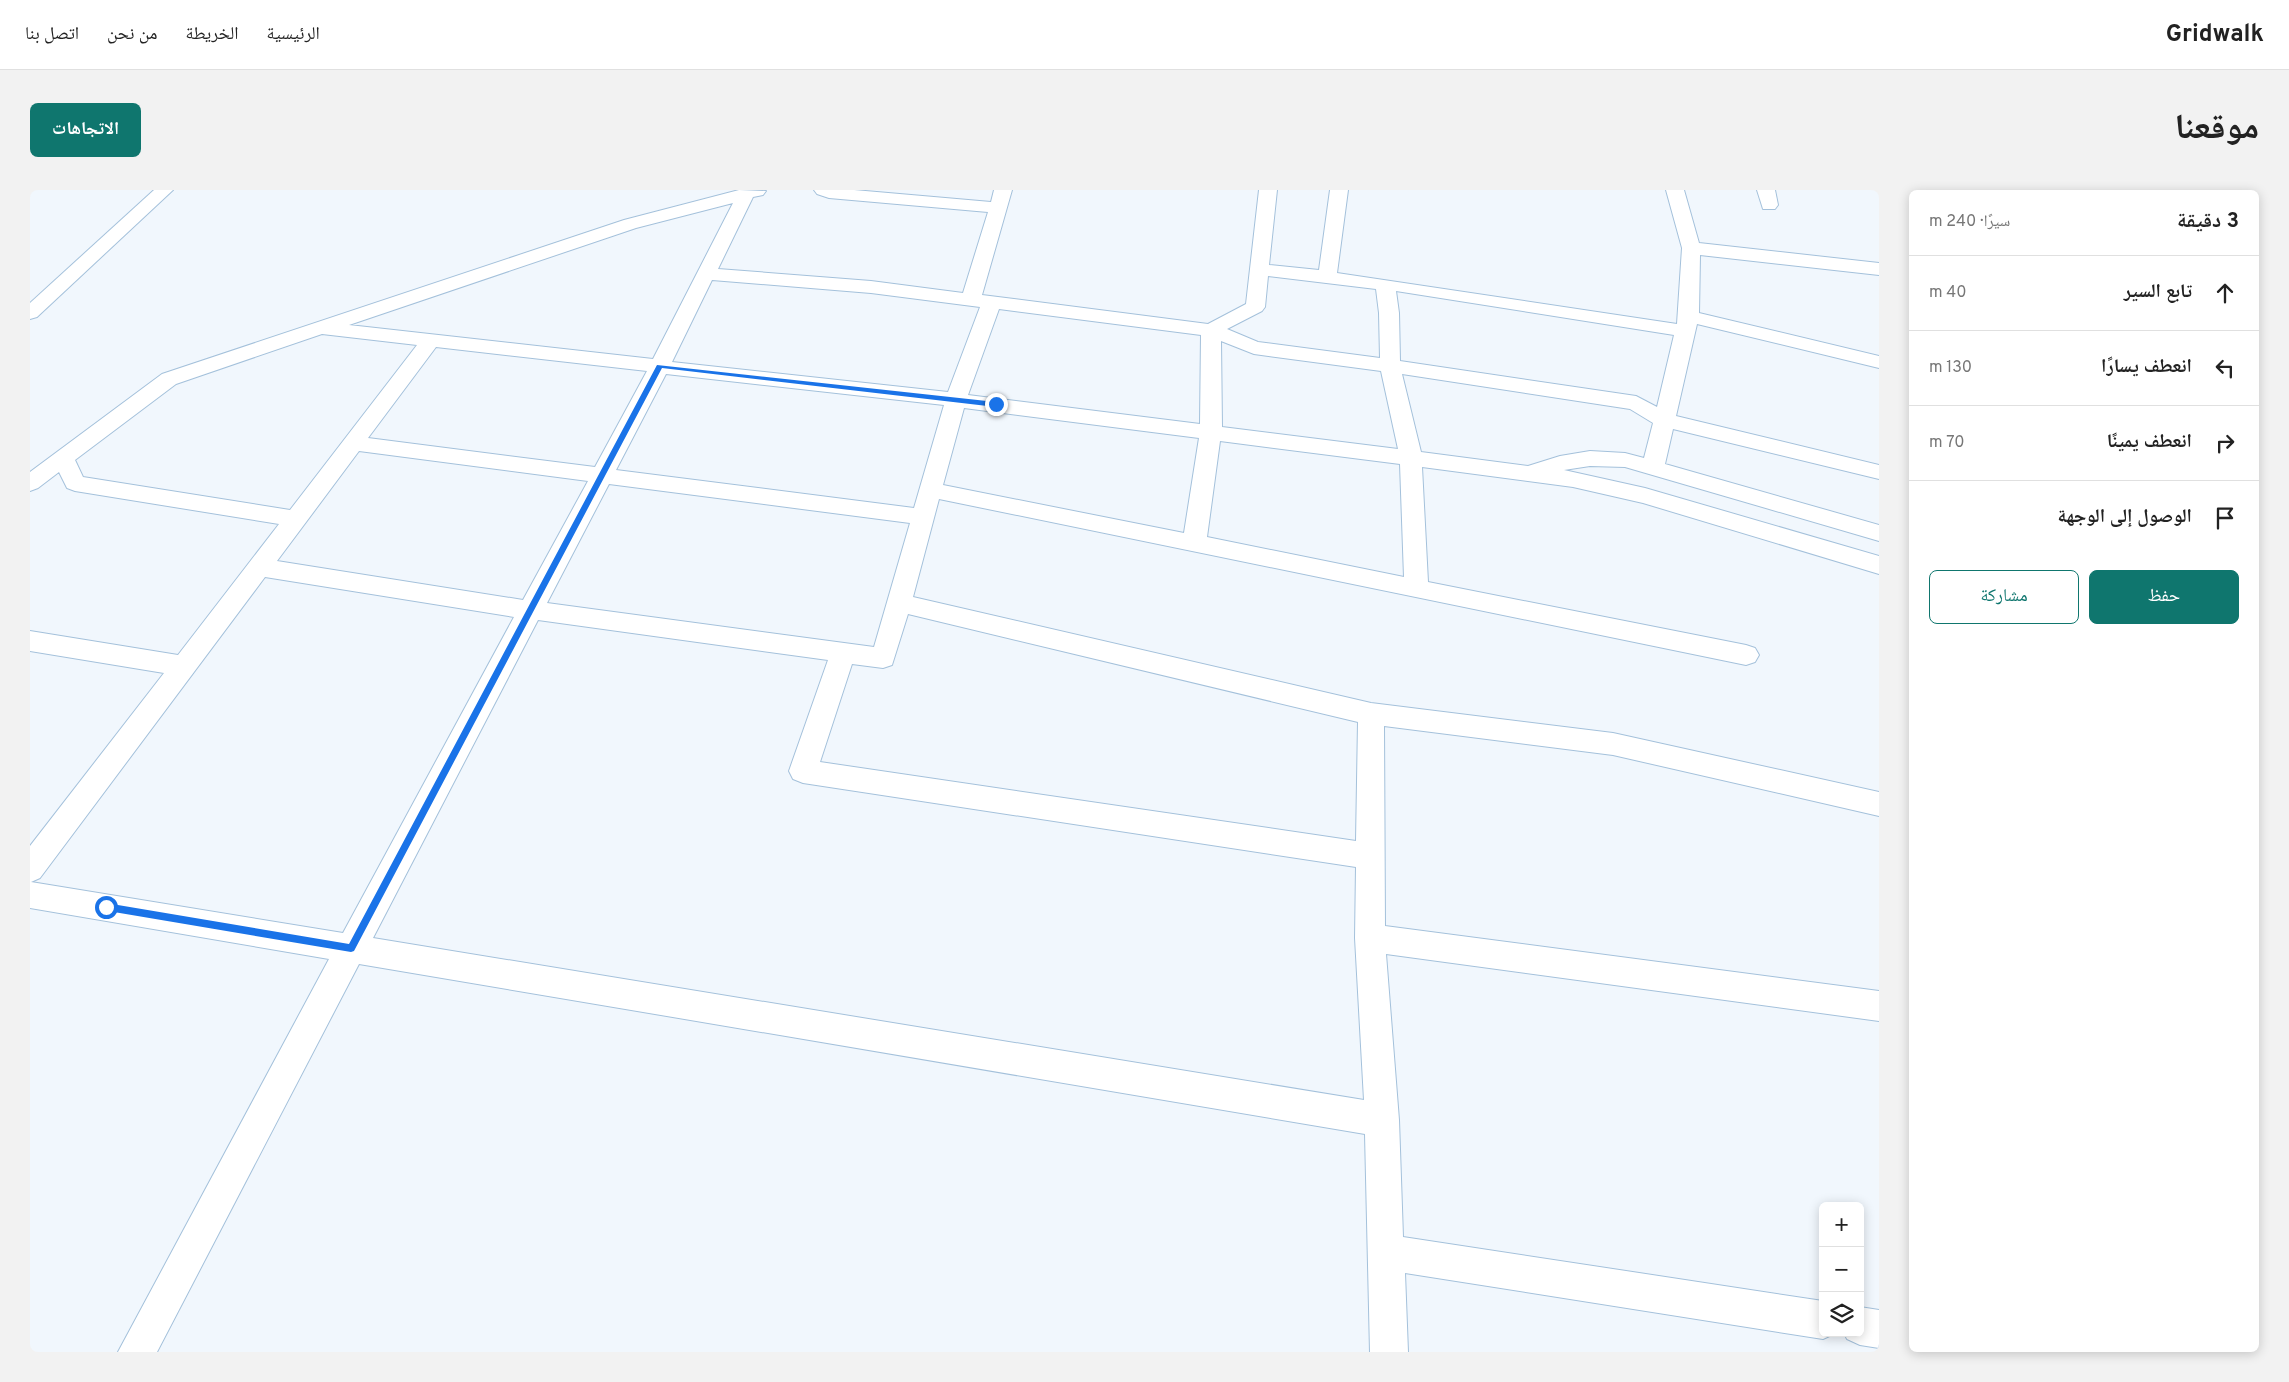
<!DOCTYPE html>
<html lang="ar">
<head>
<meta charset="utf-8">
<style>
	:root { --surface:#fff; --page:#f2f2f2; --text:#222; --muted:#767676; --line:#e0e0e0; --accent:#0f766e }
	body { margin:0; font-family:Overpass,"Noto Naskh Arabic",sans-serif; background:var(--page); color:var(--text); direction:rtl }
	.controls { position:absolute; right:15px; bottom:15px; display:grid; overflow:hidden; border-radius:8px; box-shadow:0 2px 12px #0003 }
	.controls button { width:45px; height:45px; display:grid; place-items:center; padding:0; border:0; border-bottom:1px solid var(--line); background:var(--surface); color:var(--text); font:25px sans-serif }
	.stop { position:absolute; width:15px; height:15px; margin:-11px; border:4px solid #1a73e8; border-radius:50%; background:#fff }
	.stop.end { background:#1a73e8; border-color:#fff; box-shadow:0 1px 5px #0008 }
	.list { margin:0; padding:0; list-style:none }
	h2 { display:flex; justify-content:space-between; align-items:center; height:65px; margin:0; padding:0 20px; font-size:21px }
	h2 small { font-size:16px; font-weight:400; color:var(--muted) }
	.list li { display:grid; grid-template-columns:32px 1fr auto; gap:15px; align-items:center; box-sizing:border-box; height:75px; padding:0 20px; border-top:1px solid var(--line) }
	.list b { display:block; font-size:19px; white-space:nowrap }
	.list em { font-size:16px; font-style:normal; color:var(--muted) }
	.actions { display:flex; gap:10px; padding:15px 20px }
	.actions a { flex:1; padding:11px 0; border:1px solid var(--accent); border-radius:8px; text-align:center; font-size:18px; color:var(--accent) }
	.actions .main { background:var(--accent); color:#fff }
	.icon { flex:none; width:28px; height:28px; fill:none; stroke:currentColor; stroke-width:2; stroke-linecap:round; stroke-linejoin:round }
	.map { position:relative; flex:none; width:1849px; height:1162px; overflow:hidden; direction:ltr; border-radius:8px }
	header { display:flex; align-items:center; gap:30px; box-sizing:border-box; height:70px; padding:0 25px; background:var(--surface); border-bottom:1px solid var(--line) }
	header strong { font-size:24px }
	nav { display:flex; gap:28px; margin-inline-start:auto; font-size:18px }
	.intro { display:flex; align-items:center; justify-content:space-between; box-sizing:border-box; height:120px; padding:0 30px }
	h1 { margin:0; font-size:35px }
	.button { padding:12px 22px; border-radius:8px; background:var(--accent); color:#fff; font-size:18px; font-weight:700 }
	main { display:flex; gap:30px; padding:0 30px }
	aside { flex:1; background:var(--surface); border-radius:8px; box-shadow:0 2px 12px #0003 }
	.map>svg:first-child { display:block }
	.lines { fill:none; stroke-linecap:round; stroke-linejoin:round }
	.minor-casing { stroke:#a4c1db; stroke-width:2 }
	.minor { fill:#fff; fill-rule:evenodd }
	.route { fill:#1a73e8 }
</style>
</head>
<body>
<header>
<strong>Gridwalk</strong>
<nav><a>الرئيسية</a><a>الخريطة</a><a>من نحن</a><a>اتصل بنا</a></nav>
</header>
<div class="intro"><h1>موقعنا</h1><a class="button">الاتجاهات</a></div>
<main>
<aside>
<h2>3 دقيقة<small>سيرًا · 240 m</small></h2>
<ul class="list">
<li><svg class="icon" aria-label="ahead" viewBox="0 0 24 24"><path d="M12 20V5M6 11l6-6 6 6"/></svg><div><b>تابع السير</b></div><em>40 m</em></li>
<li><svg class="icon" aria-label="left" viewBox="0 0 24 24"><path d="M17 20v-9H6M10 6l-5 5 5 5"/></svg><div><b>انعطف يسارًا</b></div><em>130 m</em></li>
<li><svg class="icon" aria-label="right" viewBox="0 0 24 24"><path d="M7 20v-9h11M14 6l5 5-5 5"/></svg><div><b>انعطف يمينًا</b></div><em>70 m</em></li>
<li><svg class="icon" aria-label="arrive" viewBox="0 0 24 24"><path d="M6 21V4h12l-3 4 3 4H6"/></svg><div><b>الوصول إلى الوجهة</b></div></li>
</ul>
<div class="actions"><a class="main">حفظ</a><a>مشاركة</a></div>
</aside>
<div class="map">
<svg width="1849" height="1162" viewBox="0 0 1849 1162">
	<rect width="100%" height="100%" fill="#f1f7fd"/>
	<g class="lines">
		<defs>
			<g id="minor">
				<polygon points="124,0 143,0 7,127 0,129 0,113"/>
				<path d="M709 0 736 1 733 5 723 7 688 79 841 91 933 103 958 22 799 8 787 4 784 0H824L961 12 964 0H982L952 105 1178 134 1216 114 1229 0H1247L1239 75 1289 80 1300 0H1318L1307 83 1647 134 1652 58 1636 0H1654L1669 53 1849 73V85L1670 65 1669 123 1849 166V178L1667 134 1646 226 1849 275V289L1643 239 1635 274 1849 335V351L1595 277 1560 276 1534 280 1615 298 1849 366V384L1613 313 1543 297 1392 277 1398 392 1716 455 1725 458 1729 465 1725 472 1716 475 909 309 883 407 1341 513 1583 543 1849 602V626L1583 565 1354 536 1355 736 1849 801V831L1356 764 1369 930 1373 1047 1793 1111V1143H1806L1793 1149 1375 1083 1378 1162H1340L1335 944 329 774 127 1162H88L299 769 0 718V656L134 483 0 461V441L148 465 249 334 45 301 37 298 29 282 8 298 0 301V282L132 184 594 30ZM703 13 623 169 319 135 606 38ZM1238 86 1346 99 1349 123 1350 168 1228 152 1197 139 1232 121 1235 117ZM682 90 841 103 950 117 918 202 642 172ZM1366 101 1644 145 1627 217 1606 206 1370 171 1369 123ZM969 119 1171 145 1170 234 938 205ZM292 144 387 155 260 320 53 287 45 270 146 194ZM1191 151 1224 164 1351 181 1368 259 1192 237ZM406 157 617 181 565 277 338 248ZM636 184 914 215 884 318 586 280ZM1372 184 1600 219 1623 233 1614 268 1595 263 1560 261 1530 266 1498 276 1391 262ZM934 218 1169 248 1154 343 913 295ZM1190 251 1370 274 1374 387 1177 347ZM329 261 558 291 493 410 247 371ZM579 294 880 333 844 457 517 413ZM235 387 484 427 313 743 1 692 10 688ZM878 424 1328 532 1326 651 790 572 822 474 853 478 862 475ZM508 430 798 470 759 581 763 589 773 593 1326 677 1325 748 1334 910 343 748Z"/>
				<polygon points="1727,0 1745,0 1748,15 1745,19 1733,19"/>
				<polygon points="1830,1117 1849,1120 1849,1158 1830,1155 1817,1149 1814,1143 1830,1143"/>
			</g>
		</defs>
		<!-- minor casing -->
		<use href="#minor" class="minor-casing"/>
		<!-- minor -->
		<use href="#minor" class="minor"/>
	</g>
	<!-- route -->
	<polygon class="route" points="627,175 966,212 969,214 966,217 632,178 324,761 321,762 72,720 71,717 76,713 319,754"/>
</svg>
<div class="controls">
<button>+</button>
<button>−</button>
<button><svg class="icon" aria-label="layers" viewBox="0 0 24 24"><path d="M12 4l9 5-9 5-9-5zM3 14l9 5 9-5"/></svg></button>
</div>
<div class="stop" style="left:76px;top:717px"></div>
<div class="stop end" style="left:966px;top:214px"></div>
</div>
</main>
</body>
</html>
